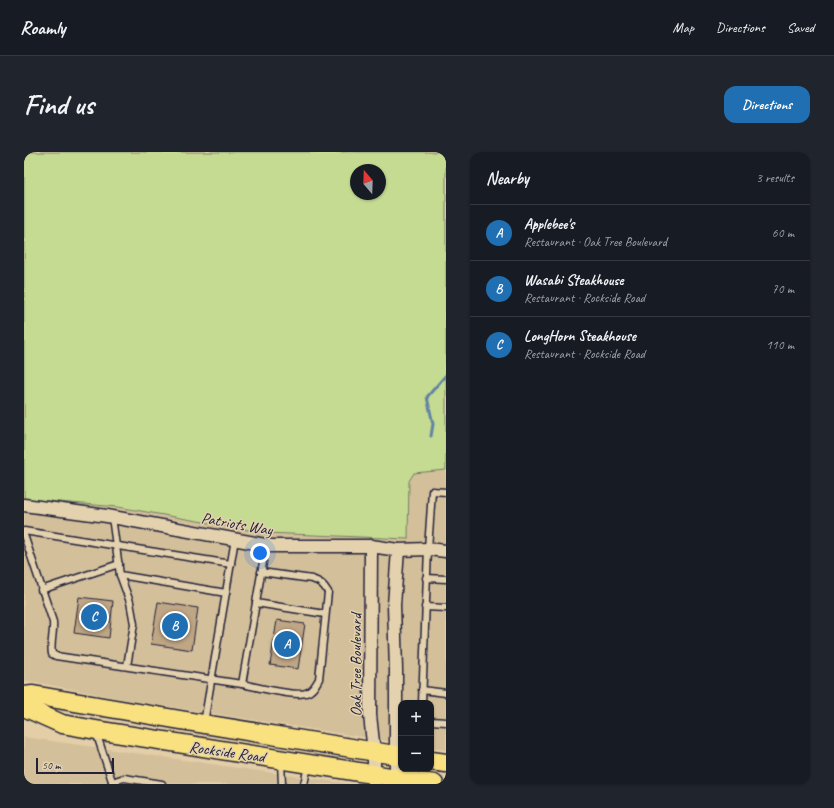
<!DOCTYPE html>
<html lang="en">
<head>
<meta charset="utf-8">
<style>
	:root { --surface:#171b24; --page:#20242c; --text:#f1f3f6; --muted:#9ea1a6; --line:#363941; --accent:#1f6fb2 }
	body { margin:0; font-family:Caveat,sans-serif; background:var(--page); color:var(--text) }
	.controls { position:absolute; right:12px; bottom:12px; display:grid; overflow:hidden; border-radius:8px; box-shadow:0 1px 3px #0004 }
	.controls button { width:36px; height:36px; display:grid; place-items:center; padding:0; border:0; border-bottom:1px solid var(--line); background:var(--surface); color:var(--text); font:20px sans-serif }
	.compass { position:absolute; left:326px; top:12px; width:36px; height:36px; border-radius:50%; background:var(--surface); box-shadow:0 1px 3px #0004; rotate:341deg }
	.scale { position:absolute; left:12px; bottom:10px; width:78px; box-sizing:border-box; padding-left:4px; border:2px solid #22223b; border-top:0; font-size:11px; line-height:14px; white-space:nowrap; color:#22223b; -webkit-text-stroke:3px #e4d2af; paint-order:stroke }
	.you { position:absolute; left:236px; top:401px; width:14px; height:14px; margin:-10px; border:3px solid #fff; border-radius:50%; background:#1a73e8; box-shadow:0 0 0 6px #1a73e833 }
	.badge { display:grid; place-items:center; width:26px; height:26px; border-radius:50%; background:var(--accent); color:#fff; font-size:13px; font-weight:700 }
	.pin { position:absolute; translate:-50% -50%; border:2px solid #fff; box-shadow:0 1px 4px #0006 }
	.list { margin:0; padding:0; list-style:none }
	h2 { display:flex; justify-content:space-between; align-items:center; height:52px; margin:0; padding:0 16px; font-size:17px }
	h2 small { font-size:13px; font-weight:400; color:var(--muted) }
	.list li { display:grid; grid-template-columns:26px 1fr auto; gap:12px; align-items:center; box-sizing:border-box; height:56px; padding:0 16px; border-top:1px solid var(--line) }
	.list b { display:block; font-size:15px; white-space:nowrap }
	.list p { margin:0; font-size:13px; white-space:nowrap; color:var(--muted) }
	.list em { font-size:13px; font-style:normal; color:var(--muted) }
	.map { position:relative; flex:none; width:422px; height:632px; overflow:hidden; border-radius:12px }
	header { display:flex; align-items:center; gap:24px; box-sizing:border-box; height:56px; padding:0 20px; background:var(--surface); border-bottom:1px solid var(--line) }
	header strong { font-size:19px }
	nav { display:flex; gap:22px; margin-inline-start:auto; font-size:14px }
	.intro { display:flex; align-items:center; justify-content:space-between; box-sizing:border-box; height:96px; padding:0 24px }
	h1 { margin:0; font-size:28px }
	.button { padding:10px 18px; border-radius:12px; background:var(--accent); color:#fff; font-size:14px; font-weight:700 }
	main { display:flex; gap:24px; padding:0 24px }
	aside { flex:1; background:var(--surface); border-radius:12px; box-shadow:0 1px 3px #0004 }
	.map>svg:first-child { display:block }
	.built { fill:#d4bf9b }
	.green { fill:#c4db91; stroke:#737e66; fill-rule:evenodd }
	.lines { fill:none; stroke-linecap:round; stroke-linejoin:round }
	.stream { stroke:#6283a4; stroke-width:3 }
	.building { fill:#bfa685; stroke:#22223b }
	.lane-casing { stroke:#22223b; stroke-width:9 }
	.street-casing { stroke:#22223b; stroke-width:15 }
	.primary-casing { stroke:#22223b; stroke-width:21 }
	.lane { stroke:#e4d2af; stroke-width:6 }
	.street { stroke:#e4d2af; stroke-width:12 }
	.primary { stroke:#fae180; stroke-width:18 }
	.labels { text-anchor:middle; stroke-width:3; stroke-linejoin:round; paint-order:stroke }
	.street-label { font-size:16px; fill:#22223b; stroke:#e4d2af }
</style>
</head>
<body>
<header>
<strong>Roamly</strong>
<nav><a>Map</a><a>Directions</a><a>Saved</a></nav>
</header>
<div class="intro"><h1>Find us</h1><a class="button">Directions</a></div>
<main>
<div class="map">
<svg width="422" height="632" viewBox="0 0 422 632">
	<rect width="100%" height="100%" fill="#e3cea7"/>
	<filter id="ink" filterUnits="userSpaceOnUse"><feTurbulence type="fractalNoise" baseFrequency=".025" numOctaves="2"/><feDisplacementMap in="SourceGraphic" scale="8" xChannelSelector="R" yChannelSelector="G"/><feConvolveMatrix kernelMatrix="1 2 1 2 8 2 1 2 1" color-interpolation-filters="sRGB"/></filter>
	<g filter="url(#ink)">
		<!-- built -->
		<g class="built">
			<polygon points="422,307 422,598 407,595 407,551 377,551 377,591 109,549 0,528 0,347 94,355 383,387 385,314"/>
			<polygon points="0,585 325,632 0,632"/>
		</g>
		<!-- green -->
		<path class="green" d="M0 0H422V318L390 321 385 329 384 387 242 381 94 355 0 347ZM332 18H356V42H332Z"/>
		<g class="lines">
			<!-- stream -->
			<polyline class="stream" points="407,284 409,272 403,245 422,223"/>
		</g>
		<!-- building -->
		<g class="building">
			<polygon points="55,445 89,449 85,486 50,481"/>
			<polygon points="134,450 174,456 168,498 127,492"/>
			<polygon points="253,468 281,472 274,517 246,513"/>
		</g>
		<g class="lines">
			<defs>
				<g id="lane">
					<polyline points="88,365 96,423 202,441"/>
					<polyline points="0,379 207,412"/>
					<path d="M0 383 29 470C30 481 26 491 28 502L32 504 218 532 242 393"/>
					<polyline points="96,423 106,450 110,472 103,514"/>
					<polyline points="402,426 422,427"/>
					<polyline points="17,438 95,412"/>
					<polyline points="232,451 301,462"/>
					<polyline points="401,455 422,456"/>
					<path d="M218 532C233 535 270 545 282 541 289 539 292 532 295 527L304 440C300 433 297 430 288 427L237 420"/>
					<polyline points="398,538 422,541"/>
					<polyline points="398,551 404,397 408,339 422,340"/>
					<polyline points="407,569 422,570"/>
					<polyline points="180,571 211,387"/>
					<polyline points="72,580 89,632"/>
					<polyline points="257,610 258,632"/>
					<polyline points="88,630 100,626 138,632"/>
					<polyline points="280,632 284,614"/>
				</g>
				<g id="street">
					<polyline points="0,353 83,364 247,394 347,394 374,398 404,397 422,399"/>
					<polyline points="347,394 346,563 350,600 350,632"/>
					<polyline points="372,632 372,518 370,453 374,398"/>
				</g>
				<g id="primary">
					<polyline points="0,544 9,543 180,572 377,604"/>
					<polyline points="0,555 38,572 72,578 410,632"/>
					<polyline points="407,609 422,611"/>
				</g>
			</defs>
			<!-- lane casing -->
			<use href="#lane" class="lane-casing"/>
			<!-- street casing -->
			<use href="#street" class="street-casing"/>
			<!-- primary casing -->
			<use href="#primary" class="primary-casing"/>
			<!-- lane -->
			<use href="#lane" class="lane"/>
			<!-- street -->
			<use href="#street" class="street"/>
			<!-- primary -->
			<use href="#primary" class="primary"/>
		</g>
	</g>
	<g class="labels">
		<!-- street labels -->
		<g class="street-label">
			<text transform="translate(213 371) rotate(10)" y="6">Patriots Way</text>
			<text transform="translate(331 513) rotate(-90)" y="6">Oak Tree Boulevard</text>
			<text transform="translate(203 599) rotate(8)" y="6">Rockside Road</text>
		</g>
	</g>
</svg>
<div class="controls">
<button>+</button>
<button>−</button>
</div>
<svg class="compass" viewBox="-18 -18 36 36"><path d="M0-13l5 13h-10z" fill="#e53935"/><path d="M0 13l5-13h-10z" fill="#9ea1a6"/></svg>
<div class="scale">50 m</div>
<div class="you"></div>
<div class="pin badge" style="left:263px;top:492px">A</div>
<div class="pin badge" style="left:151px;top:474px">B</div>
<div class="pin badge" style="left:70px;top:465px">C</div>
</div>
<aside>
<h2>Nearby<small>3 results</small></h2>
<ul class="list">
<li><span class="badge">A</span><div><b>Applebee's</b><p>Restaurant · Oak Tree Boulevard</p></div><em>60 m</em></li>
<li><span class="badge">B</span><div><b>Wasabi Steakhouse</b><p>Restaurant · Rockside Road</p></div><em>70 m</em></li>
<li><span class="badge">C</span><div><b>LongHorn Steakhouse</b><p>Restaurant · Rockside Road</p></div><em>110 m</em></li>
</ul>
</aside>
</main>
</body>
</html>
